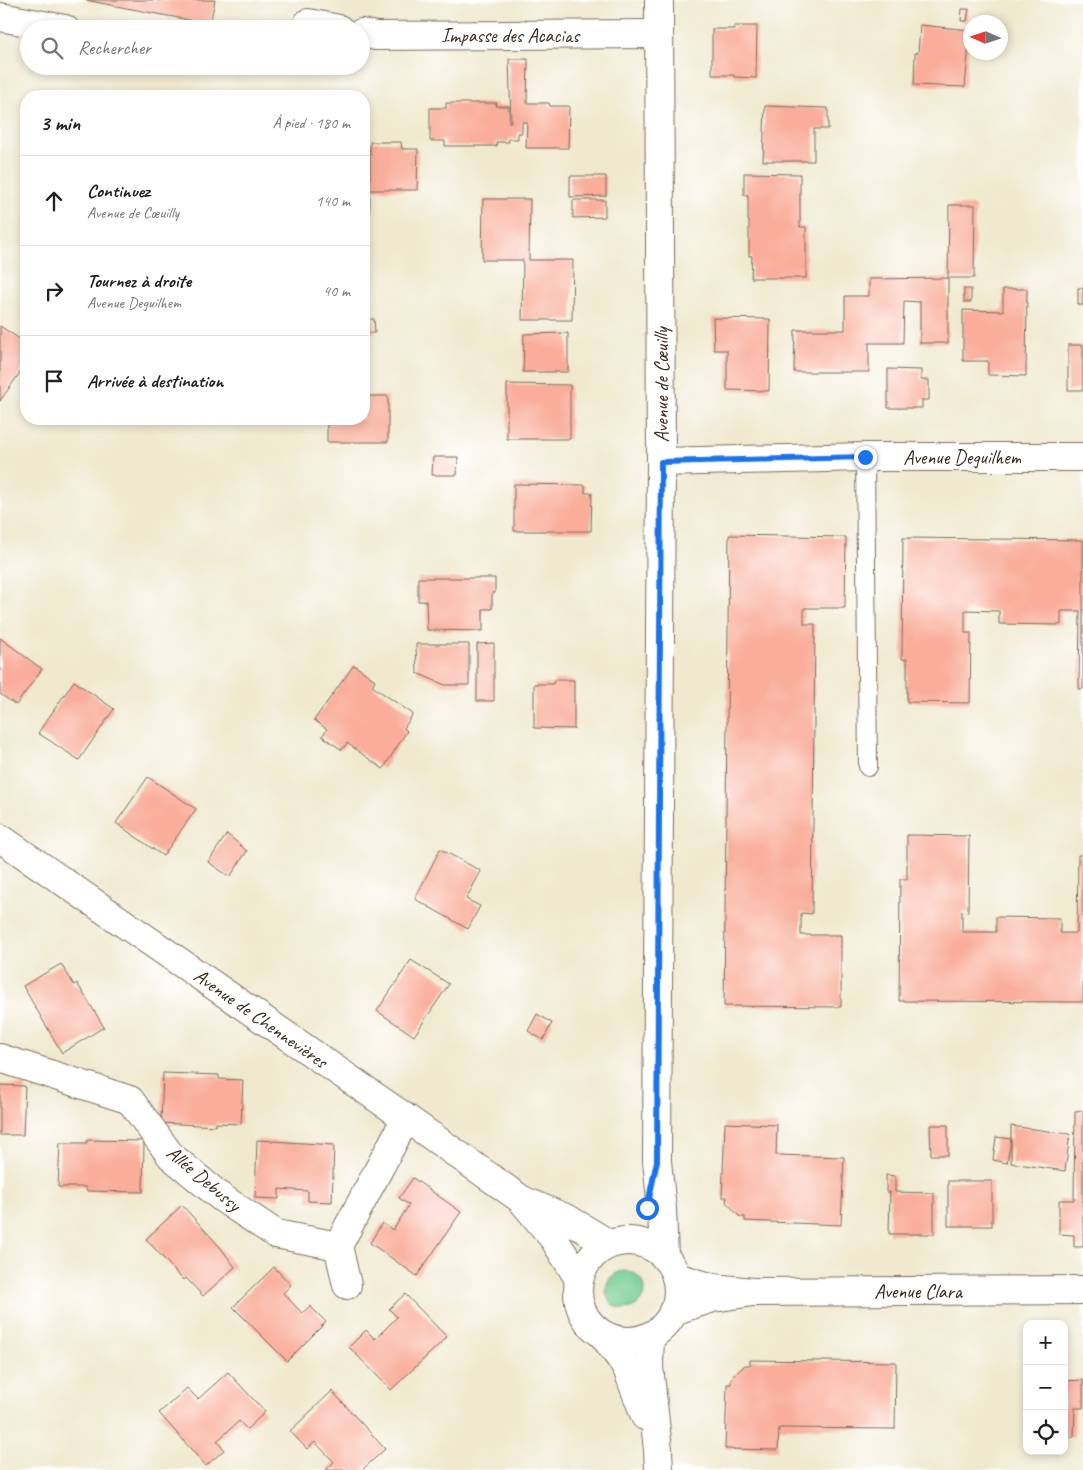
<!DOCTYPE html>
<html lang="fr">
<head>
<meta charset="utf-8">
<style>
	:root { --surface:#fff; --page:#f6f6f6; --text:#202124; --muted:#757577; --line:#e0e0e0 }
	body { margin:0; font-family:Caveat,sans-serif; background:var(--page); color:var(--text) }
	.controls { position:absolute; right:15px; bottom:15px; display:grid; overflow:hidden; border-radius:10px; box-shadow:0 2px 8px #0003 }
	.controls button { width:45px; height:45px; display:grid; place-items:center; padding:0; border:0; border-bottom:1px solid var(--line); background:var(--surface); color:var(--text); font:25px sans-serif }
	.compass { position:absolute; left:963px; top:15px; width:45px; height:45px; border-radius:50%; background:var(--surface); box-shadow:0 2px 8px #0003; rotate:273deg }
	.stop { position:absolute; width:15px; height:15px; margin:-11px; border:4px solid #1a73e8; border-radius:50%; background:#fff }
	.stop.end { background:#1a73e8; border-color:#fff; box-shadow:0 1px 5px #0008 }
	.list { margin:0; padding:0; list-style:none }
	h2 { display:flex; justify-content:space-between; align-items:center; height:65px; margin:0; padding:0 20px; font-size:21px }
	h2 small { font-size:16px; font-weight:400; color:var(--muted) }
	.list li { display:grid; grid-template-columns:32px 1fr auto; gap:15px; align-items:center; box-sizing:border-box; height:90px; padding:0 20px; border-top:1px solid var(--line) }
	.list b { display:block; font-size:19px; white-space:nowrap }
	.list p { margin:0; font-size:16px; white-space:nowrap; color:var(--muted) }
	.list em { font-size:16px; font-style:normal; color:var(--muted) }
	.icon { flex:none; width:28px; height:28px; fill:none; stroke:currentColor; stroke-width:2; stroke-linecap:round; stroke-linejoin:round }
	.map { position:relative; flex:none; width:1083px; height:1470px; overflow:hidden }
	.search { position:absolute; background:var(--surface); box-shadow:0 2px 8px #0003; left:20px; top:20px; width:350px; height:55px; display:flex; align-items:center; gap:12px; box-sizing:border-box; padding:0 18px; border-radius:28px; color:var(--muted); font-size:19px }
	.panel { position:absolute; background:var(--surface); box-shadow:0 2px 8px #0003; left:20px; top:90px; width:350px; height:335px; border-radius:20px }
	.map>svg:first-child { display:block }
	.green { fill:#75cd93; stroke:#587c58 }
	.building { fill:#f9ad9a }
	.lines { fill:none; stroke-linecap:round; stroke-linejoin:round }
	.service-casing { stroke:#7a6d5c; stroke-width:20 }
	.minor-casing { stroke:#7a6d5c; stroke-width:30 }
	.tertiary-casing { stroke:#7a6d5c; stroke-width:30 }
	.service { stroke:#fff; stroke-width:18 }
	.minor { stroke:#fff; stroke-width:28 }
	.tertiary { stroke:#fff; stroke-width:28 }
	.route { stroke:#1a73e8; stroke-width:6 }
	.labels { text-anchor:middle; stroke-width:4; stroke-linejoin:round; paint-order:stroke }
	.street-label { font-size:20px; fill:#3b2a1e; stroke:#fff }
</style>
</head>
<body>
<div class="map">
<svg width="1083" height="1470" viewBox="0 0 1083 1470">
	<rect width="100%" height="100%" fill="#fff"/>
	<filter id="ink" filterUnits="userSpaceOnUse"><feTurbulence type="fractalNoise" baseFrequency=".02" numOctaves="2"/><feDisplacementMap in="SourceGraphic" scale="10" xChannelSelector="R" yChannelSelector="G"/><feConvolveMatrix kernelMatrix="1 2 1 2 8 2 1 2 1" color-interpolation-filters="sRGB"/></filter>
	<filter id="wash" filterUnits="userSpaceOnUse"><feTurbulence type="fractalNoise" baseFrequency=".0096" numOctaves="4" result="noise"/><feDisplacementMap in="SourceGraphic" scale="20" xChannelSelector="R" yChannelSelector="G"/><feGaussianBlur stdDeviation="1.12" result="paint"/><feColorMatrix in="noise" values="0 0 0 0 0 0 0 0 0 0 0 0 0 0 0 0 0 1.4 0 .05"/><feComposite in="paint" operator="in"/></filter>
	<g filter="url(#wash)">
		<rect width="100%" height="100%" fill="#f0e9cf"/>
		<!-- green -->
		<circle class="green" cx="625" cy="1290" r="19"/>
		<g id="blocks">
			<!-- building -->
			<g class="building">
				<polygon points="85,0 215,0 210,24"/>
				<polygon points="962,9 969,9 967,21 961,21"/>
				<polygon points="920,25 970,30 970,43 969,43 965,87 914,85 915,53 918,53"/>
				<polygon points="734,26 757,26 756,78 734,77 734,75 712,75 712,29 734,29"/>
				<polygon points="509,59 528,59 527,103 549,103 550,106 569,106 568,148 526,148 527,122 522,122 522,133 518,133 518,139 508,139 509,142 496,142 497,146 445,146 445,141 430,141 430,108 446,108 446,103 497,103 496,106 509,106 509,122 511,122"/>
				<polygon points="765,106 828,108 828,129 814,129 814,161 763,161"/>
				<polygon points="370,142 401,142 402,149 418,149 417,190 370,190"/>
				<polygon points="744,173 800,174 800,227 806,227 806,278 751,278 752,256 749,256 749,221 748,220 748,195 744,195"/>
				<polygon points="570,176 606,176 606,196 570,197"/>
				<polygon points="364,196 370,196 369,238 364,238"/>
				<polygon points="483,199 530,199 529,260 573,260 572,320 522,320 523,260 482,260"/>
				<polygon points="573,200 605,200 605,217 573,218"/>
				<polygon points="949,205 975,205 974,278 948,278"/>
				<polygon points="948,278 948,343 920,343 920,302 904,301 903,343 869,343 869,372 794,372 795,330 845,330 845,296 869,296 869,279"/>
				<rect x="1078" y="288" width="5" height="17"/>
				<rect x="964" y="289" width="7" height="13"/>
				<polygon points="1003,289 1027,289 1026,376 988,375 988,361 963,361 963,310 1003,311"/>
				<polygon points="713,318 770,319 769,391 727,390 727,350 714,350"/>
				<polygon points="364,319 374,319 375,333 364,333"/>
				<polygon points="0,326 26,343 26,364 0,401"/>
				<polygon points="568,333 568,372 523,372 524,334"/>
				<rect x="1068" y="345" width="15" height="45"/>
				<polygon points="888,369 921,370 921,380 929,380 929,400 922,400 922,408 888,408"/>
				<polygon points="507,384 570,385 570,439 507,439"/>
				<polygon points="364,396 388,396 388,442 327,442 327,419 364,419"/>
				<polygon points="433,457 458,457 457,475 432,475"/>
				<polygon points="514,484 585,485 585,493 592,493 591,531 514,531"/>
				<polygon points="729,535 846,537 845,608 804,608 804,624 815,624 812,914 801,913 801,935 841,935 841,1007 724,1006"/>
				<polygon points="903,538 1083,540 1083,689 1079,689 1080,611 1061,611 1061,625 999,624 999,611 965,610 965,633 971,633 970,703 907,702 907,659 902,659"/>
				<polygon points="418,578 495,578 495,593 492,593 492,609 483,609 483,631 427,630 426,601 418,601"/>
				<polygon points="0,638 42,669 16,705 0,694"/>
				<polygon points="494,643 494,701 477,701 477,644"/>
				<polygon points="416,644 469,644 469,685 445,685 417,673"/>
				<polygon points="354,665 375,680 372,686 413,714 404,728 407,731 383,769 347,743 342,750 322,736 327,729 314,720"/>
				<polygon points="554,680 574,680 574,729 534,728 534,684 553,684"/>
				<polygon points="74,681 114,709 79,760 38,733"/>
				<polygon points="148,777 196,809 163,856 116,823"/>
				<polygon points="227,834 247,851 230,877 208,862"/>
				<polygon points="907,835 969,836 968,912 962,911 962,932 996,932 996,917 1060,918 1060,933 1077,933 1078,855 1083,855 1083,1002 899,1001 900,879 907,879"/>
				<polygon points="440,849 481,871 466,899 480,906 468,929 415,899"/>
				<polygon points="411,960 449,984 414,1036 377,1011"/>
				<polygon points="61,964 74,985 77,983 104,1027 62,1053 23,986"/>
				<polygon points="537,1014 552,1023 543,1040 528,1031"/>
				<polygon points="163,1073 219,1075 219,1079 243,1080 241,1124 216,1123 216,1126 161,1123"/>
				<polygon points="0,1085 25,1086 23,1135 0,1135"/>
				<polygon points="1083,1111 1083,1247 1074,1247 1074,1235 1059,1234 1059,1200 1074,1200 1075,1112"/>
				<polygon points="725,1123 777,1125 776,1155 844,1157 841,1225 745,1221 745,1217 740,1217 726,1202 727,1197 722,1197"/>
				<polygon points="930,1125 948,1125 948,1155 931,1155"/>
				<polygon points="1011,1126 1070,1134 1065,1171 1011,1163"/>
				<polygon points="996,1137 1011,1139 1007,1163 993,1160"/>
				<polygon points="87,1140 144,1141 143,1192 86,1191 86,1187 58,1187 60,1143 87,1143"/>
				<polygon points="257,1140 334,1145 332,1202 308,1201 308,1191 279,1189 279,1199 255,1198"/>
				<polygon points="886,1175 895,1176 895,1192 934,1193 934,1234 889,1234 890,1192 886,1192"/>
				<polygon points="413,1178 461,1212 417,1276 370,1243 382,1223 393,1230 409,1205 399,1198"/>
				<rect x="948" y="1181" width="44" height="45"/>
				<polygon points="182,1205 220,1247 235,1267 203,1296 186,1278 183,1280 146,1239"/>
				<polygon points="274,1267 291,1285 283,1293 302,1313 310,1306 326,1322 287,1361 233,1307"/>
				<polygon points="405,1294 447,1337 391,1390 349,1347 366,1330 375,1339 397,1317 389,1309"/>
				<polygon points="750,1360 896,1362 895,1429 779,1428 778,1450 725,1449 727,1384 731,1384 731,1378 745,1365 750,1365"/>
				<polygon points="228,1372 265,1412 247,1429 239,1421 217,1441 224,1450 206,1466 159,1413 187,1388 198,1399"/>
				<polygon points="1083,1380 1083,1408 1075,1408 1074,1437 1064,1437 1064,1381"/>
				<polygon points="332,1391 385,1449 362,1470 326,1470 334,1462 315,1442 307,1449 290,1431"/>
			</g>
		</g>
	</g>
	<g filter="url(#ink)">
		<use href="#blocks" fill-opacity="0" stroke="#7a6d5c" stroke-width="1"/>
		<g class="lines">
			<defs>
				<polyline id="service" points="865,457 868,767"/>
				<g id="minor">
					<polyline points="0,17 65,29"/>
					<polyline points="308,23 339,29"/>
					<polyline points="361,33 376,36 659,34"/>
					<polyline points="661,462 865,457 1083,457"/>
					<polyline points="0,838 406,1118 522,1200 568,1219 609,1244"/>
					<polyline points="0,1058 130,1100 171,1156 222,1198 276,1234 338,1246 406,1118"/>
					<polyline points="524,1203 554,1239 579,1279"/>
					<polyline points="338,1246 347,1285"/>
					<polyline points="753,1292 1083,1290"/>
					<polyline points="673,1311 713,1298 753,1292 713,1288 676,1277"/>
				</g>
				<g id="tertiary">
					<polyline points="659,0 661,462 657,1161 662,1209 664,1256"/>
					<circle cx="628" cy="1291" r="50"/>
					<polyline points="603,1335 626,1366 645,1416"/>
					<polyline points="650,1336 649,1366 658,1450 659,1470"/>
				</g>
			</defs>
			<!-- service casing -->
			<use href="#service" class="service-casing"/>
			<!-- minor casing -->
			<use href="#minor" class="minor-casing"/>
			<!-- tertiary casing -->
			<use href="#tertiary" class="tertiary-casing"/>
			<!-- service -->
			<use href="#service" class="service"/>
			<!-- minor -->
			<use href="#minor" class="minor"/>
			<!-- tertiary -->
			<use href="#tertiary" class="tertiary"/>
		</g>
	</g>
	<g class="lines" filter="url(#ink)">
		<!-- route -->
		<polyline class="route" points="647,1208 657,1161 661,462 865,457"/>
	</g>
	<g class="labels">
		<!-- street labels -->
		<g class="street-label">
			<text x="510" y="42">Impasse des Acacias</text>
			<text transform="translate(661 385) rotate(-90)" y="7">Avenue de Cœuilly</text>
			<text x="962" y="464">Avenue Deguilhem</text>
			<text transform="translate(261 1018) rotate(35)" y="7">Avenue de Chennevières</text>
			<text transform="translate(204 1178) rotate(40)" y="7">Allée Debussy</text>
			<text x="918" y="1298">Avenue Clara</text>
		</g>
	</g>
</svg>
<div class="controls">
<button>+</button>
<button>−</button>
<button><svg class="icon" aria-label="locate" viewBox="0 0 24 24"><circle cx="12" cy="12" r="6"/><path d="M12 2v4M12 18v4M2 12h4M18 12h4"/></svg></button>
</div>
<svg class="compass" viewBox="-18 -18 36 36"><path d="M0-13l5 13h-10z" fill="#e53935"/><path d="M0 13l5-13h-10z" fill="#757577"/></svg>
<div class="stop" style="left:647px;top:1208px"></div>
<div class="stop end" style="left:865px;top:457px"></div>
<div class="search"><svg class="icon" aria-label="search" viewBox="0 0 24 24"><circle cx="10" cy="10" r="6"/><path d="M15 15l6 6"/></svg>Rechercher</div>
<section class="panel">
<h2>3 min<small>À pied · 180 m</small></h2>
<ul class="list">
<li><svg class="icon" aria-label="ahead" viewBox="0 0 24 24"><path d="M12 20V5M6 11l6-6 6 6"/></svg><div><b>Continuez</b><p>Avenue de Cœuilly</p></div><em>140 m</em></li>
<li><svg class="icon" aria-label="right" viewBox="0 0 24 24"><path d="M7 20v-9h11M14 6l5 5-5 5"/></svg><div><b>Tournez à droite</b><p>Avenue Deguilhem</p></div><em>40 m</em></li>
<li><svg class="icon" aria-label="arrive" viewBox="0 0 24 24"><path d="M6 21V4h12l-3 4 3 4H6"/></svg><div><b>Arrivée à destination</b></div></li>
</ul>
</section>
</div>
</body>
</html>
